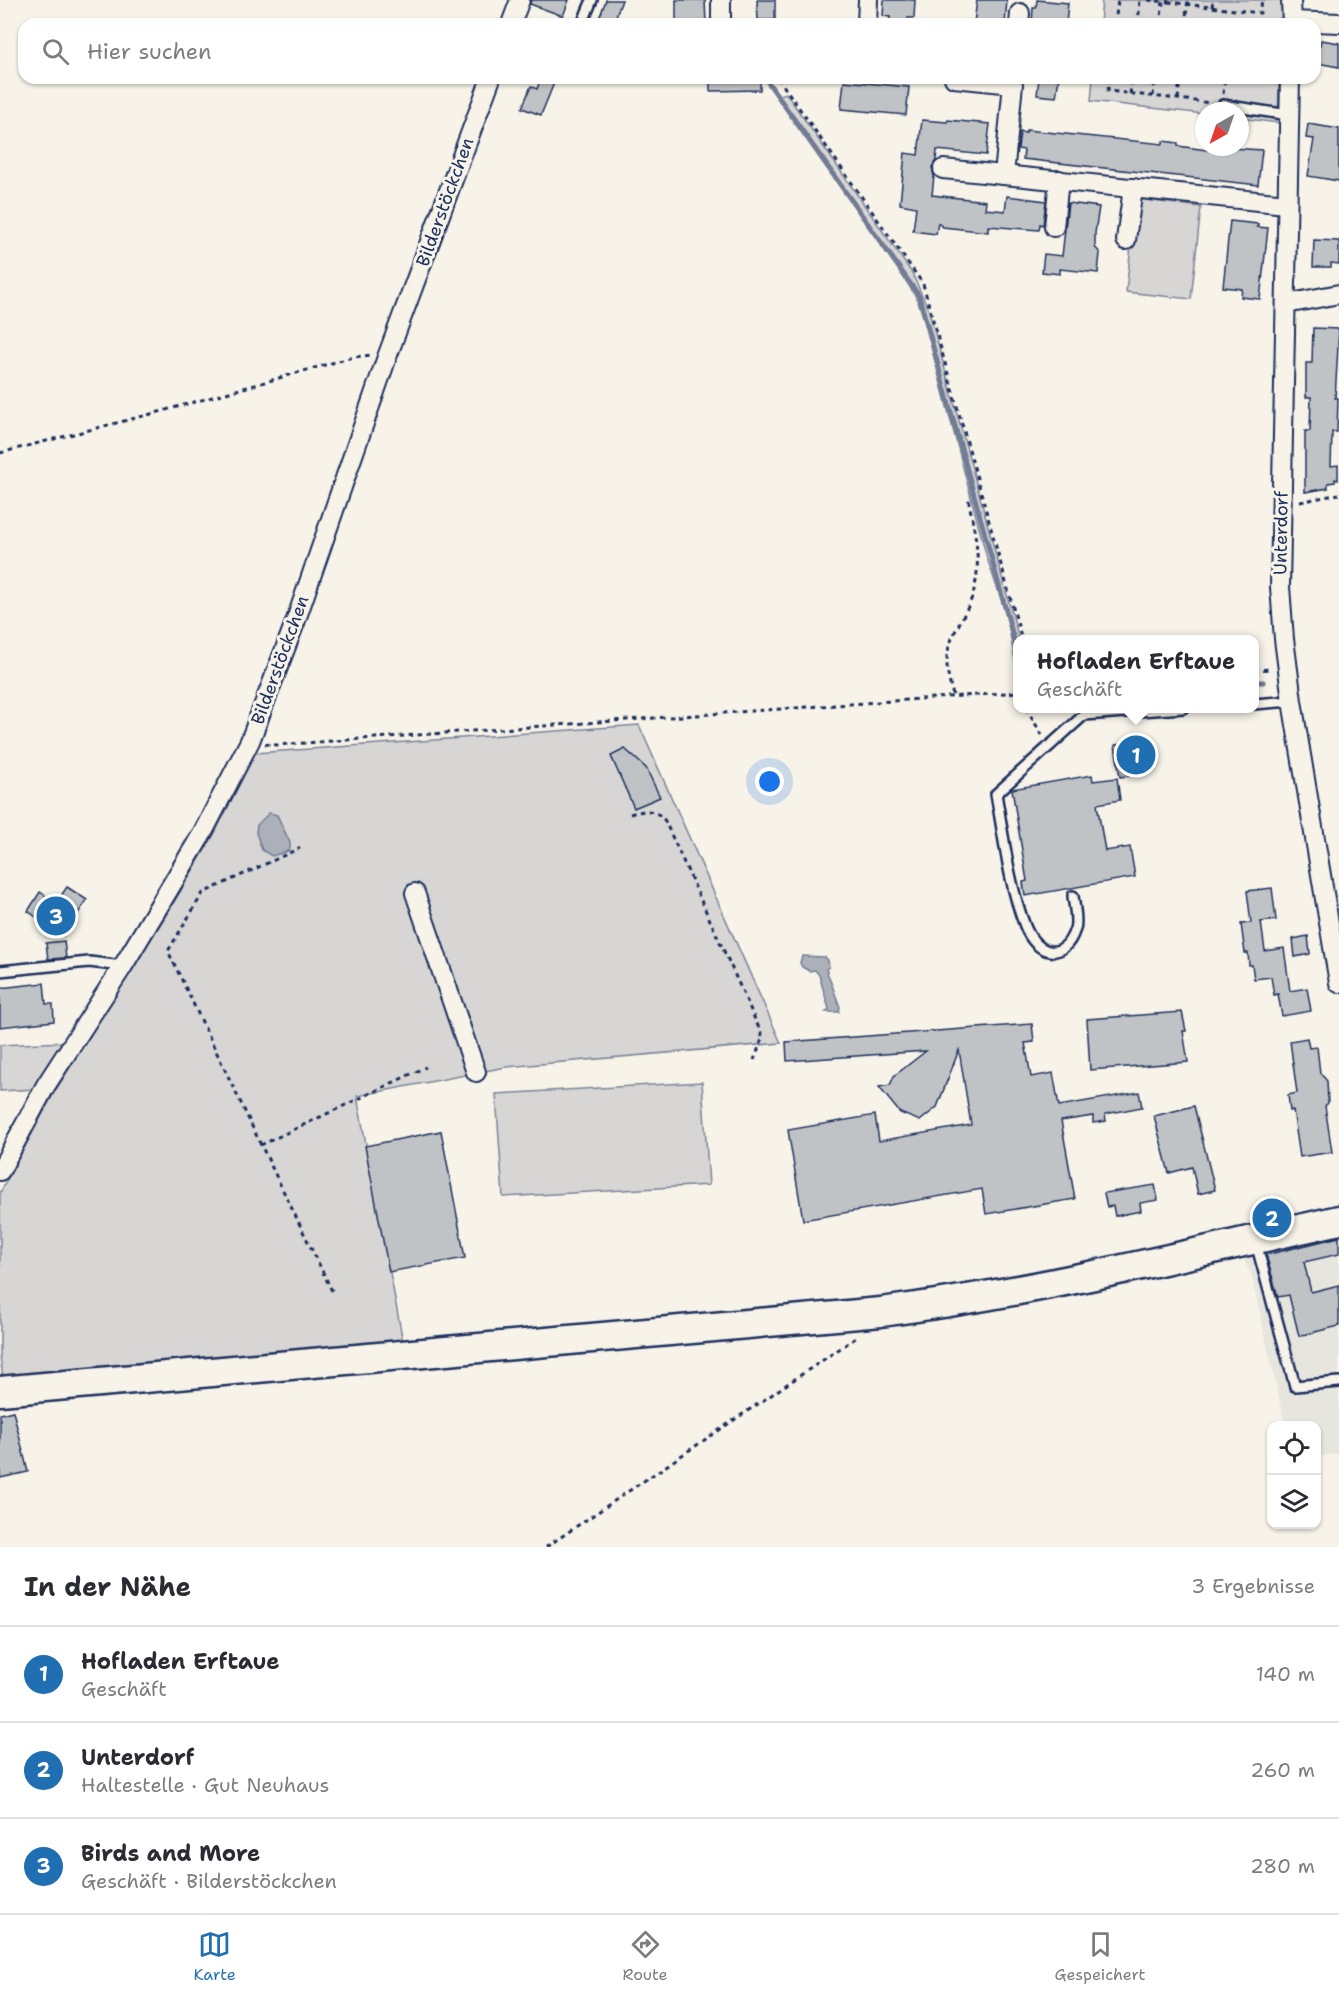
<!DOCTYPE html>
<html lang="de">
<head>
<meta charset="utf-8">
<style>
	:root { --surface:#fff; --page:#f2f2f3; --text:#2b2b33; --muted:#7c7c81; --line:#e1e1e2; --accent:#1f6fb2 }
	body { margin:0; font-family:"Shantell Sans",sans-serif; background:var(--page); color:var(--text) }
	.controls { position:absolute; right:18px; bottom:18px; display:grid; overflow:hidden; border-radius:12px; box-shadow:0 2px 4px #0004 }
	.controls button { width:54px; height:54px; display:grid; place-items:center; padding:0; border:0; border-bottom:2px solid var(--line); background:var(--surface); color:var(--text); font:30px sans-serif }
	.compass { position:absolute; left:1195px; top:102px; width:54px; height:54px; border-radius:50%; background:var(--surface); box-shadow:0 2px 4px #0004; rotate:220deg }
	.you { position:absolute; left:770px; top:782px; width:21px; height:21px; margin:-15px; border:4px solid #fff; border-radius:50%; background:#1a73e8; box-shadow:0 0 0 9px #1a73e833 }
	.badge { display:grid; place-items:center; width:39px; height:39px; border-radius:50%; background:var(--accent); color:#fff; font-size:20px; font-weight:700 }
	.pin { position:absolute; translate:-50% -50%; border:3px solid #fff; box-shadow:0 2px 6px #0006 }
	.popup { position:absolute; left:1013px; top:635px; width:246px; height:78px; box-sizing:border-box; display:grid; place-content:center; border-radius:12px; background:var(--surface); filter:drop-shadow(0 2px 4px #0005); font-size:20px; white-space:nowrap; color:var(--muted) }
	.popup b { font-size:22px; color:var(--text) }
	.popup::after { content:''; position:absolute; left:50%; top:100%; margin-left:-12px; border:12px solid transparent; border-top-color:var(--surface) }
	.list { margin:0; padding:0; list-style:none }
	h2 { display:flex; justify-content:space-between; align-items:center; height:78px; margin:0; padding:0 24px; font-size:26px }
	h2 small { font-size:20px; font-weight:400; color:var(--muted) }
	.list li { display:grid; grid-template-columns:39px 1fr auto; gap:18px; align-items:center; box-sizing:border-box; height:96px; padding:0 24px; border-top:2px solid var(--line) }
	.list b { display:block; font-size:22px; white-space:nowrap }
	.list p { margin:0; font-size:20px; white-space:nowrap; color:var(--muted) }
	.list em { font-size:20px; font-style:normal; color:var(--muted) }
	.icon { flex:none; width:33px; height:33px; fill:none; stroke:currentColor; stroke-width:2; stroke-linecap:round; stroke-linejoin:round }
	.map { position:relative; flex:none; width:1339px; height:1547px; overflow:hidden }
	.search { position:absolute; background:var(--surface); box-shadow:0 2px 4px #0004; left:18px; right:18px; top:18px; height:66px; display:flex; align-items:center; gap:15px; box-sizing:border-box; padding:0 21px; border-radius:18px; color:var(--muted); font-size:22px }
	.sheet { height:366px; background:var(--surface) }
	nav { display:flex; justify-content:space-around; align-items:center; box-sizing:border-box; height:84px; border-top:2px solid var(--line); background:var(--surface); font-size:16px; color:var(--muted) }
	nav a { display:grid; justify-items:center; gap:3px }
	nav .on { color:var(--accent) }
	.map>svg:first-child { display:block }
	.built { fill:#e6e5de }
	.green { fill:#d7d6d4; stroke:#798299; stroke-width:1.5 }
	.water { fill:#acb0b9; stroke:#727c95; stroke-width:1.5 }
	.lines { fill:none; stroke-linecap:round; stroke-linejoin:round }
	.stream { stroke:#727c95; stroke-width:5 }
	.building { fill:#c0c3c5; stroke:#1b2f5e; stroke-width:1.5 }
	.lane-casing { stroke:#1b2f5e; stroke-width:14 }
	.street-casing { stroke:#1b2f5e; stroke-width:22 }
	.primary-casing { stroke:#1b2f5e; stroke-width:33 }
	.path { stroke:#1b2f5e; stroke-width:3; stroke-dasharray:4.5 4.5; stroke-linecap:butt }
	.lane { stroke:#f7f3e8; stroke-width:9 }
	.street { stroke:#f7f3e8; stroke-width:18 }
	.primary { stroke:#f7f3e8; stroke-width:28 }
	.labels { text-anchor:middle; stroke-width:6; stroke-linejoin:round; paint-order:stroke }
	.street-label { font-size:18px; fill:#1b2f5e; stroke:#f7f3e8 }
</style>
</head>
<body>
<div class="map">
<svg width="1339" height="1547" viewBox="0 0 1339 1547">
	<rect width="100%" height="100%" fill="#f7f3e8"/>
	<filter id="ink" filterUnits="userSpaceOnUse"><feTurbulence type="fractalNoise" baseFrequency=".0167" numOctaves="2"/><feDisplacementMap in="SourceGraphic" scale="12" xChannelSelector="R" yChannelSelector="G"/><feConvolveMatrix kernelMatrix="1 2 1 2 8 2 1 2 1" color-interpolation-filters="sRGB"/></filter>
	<g filter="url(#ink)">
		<!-- built -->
		<polygon class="built" points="1339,1229 1339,1453 1317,1457 1316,1426 1285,1425 1251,1274 1240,1252"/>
		<!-- green -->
		<g class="green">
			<polygon points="1102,0 1284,0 1284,18 1280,18 1280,24 1100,24"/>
			<polygon points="1093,78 1279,78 1278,123 1240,118 1240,111 1204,111 1204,114 1091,101"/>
			<polygon points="786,93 912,273 928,308 1019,639 1017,683 1017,670 1006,614 987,558 922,312 915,295 904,278 776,96"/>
			<polygon points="1136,199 1201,207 1191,299 1126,292"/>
			<polygon points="639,725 781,1043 506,1067 357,1096 403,1342 3,1377 0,1357 0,1193 55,1091 171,907 216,831 255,753"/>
			<polygon points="63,1042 36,1089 0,1091 0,1045"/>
			<polygon points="702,1082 709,1185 503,1197 496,1094"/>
		</g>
		<!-- water -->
		<g class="water">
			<polygon points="269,813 277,815 290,843 290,848 288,851 272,856 262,850 256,833 257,825"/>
			<polygon points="802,956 825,957 828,960 829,967 826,969 840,1007 839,1012 826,1012 829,1009 819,975 815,970 809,971 802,967 800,963"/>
		</g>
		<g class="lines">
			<!-- stream -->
			<g class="stream">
				<polyline points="765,78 919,296 1018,654"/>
				<polyline points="1254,682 1263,682"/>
			</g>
		</g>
		<!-- building -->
		<g class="building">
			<polygon points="531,0 569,0 563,16 530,4"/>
			<polygon points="606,0 622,0 613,24 597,24"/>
			<polygon points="676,0 705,0 706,24 676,24"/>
			<polygon points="757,0 775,0 775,20 758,20"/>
			<polygon points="884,0 915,0 914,18 908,18 908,24 889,24 890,17 883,16"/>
			<polygon points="977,0 1007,0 1005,24 974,23"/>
			<polygon points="1037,0 1068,3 1066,24 1032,24 1033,8 1036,8"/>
			<polygon points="1321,40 1339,43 1339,67 1317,63 1318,59 1315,59 1315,44 1320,45"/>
			<polygon points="541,78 556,78 541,115 522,108 531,86 537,89"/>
			<polygon points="710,78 760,78 760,90 710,91"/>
			<polygon points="1039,78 1059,78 1056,97 1037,95"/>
			<polygon points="844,81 909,87 906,115 841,109"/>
			<polygon points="922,120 947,122 948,120 990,124 986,155 937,150 936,160 932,167 934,176 932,195 986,201 985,209 1005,211 1007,196 1046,201 1043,225 1040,224 1039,230 988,226 988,232 943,227 938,223 936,234 913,231 916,207 900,204 905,153 918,155"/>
			<polygon points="1308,124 1339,129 1339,181 1308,176 1314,139 1306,138"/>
			<polygon points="1026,130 1163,144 1163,141 1178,143 1178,146 1214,151 1214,147 1262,150 1258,185 1023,159 1024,150 1018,149 1020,132 1026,133"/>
			<polygon points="1068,203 1099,207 1095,233 1095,247 1100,253 1098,273 1060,269 1060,274 1042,272 1044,254 1062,256"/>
			<polygon points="1230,221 1258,224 1257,227 1268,228 1260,299 1241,297 1242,289 1223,287"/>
			<polygon points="1314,240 1339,241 1339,264 1331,263 1331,267 1313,267"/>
			<polygon points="1313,328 1339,329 1335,398 1338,398 1337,432 1332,432 1331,466 1338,465 1338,480 1335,479 1335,482 1328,483 1328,488 1305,492 1305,431 1310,431 1311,397 1306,397 1306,363 1312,363"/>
			<polygon points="1153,739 1157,760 1135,763 1137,775 1120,777 1115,745"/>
			<polygon points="625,749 646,768 660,797 634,808 611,756"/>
			<polygon points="1092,775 1093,781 1117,778 1120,800 1097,804 1105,851 1130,847 1135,877 1025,896 1023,882 1027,881 1012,789"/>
			<polygon points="67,887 87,900 63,936 28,911 40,892 56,903"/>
			<polygon points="1272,888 1276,920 1261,922 1265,951 1284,948 1290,991 1307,988 1311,1011 1282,1016 1278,994 1274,995 1271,977 1254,979 1252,965 1249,965 1248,953 1245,953 1241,924 1251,923 1247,891"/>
			<polygon points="1308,936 1310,954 1295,957 1293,939"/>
			<polygon points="64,941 66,958 48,959 46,943"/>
			<polygon points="44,983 46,1004 53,1004 54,1021 0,1027 0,988"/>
			<polygon points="1182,1012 1186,1031 1183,1031 1188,1062 1090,1070 1087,1019"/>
			<polygon points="1032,1024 1034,1042 1025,1043 1031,1077 1053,1073 1059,1106 1139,1092 1142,1107 1105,1114 1106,1121 1093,1123 1093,1116 1061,1121 1075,1199 986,1214 982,1189 803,1220 788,1130 875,1115 879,1141 971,1125 959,1050 937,1107 920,1121 900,1113 879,1087 890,1085 894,1076 926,1051 787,1061 786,1042"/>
			<polygon points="1307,1038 1309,1048 1317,1047 1320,1073 1327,1081 1328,1103 1325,1106 1332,1152 1300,1157 1293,1110 1290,1111 1288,1095 1297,1093 1290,1041"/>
			<polygon points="1194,1106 1215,1190 1198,1194 1192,1167 1169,1173 1154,1116"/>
			<polygon points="441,1131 465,1258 389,1272 365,1146"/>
			<polygon points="1155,1185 1158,1200 1140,1203 1141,1211 1115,1216 1113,1206 1107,1207 1104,1193"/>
			<polygon points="1339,1237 1339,1254 1304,1262 1311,1292 1339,1285 1339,1326 1299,1336 1289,1295 1278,1297 1266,1255"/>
			<polygon points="13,1411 28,1472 0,1478 0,1414"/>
		</g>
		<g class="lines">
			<defs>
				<g id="lane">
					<polyline points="582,24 592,0"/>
					<polyline points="1223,105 1289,115"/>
					<polyline points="1254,704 1292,701"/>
					<path d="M1073 896C1074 906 1078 920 1075 929 1064 963 1036 955 1025 926 1009 885 1004 838 996 794L1084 715 1183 708"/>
					<polyline points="0,971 89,962 123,966"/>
					<polyline points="1256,1243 1295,1386 1339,1382"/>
				</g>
				<g id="street">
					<polyline points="721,0 721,24"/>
					<polyline points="1291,0 1292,24"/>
					<polyline points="1292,21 1339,23"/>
					<polyline points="511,24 520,0"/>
					<polyline points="867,24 868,0"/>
					<polyline points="1019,24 1020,13"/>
					<polyline points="954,78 1013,84 1004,175 1286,204"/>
					<polyline points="1290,78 1280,587 1284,639 1292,701 1339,983"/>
					<polyline points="943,169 1004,175"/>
					<polyline points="1054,227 1059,180"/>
					<polyline points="1126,240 1133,188"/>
					<polyline points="1286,304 1339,294"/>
					<polyline points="415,893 476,1072"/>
					<polyline points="0,1171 46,1085 123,966 202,834 250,741 296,620 387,357 491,78"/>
				</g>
				<path id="primary" d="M0 1391 881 1312C1035 1292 1187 1255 1339 1220"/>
			</defs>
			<!-- lane casing -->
			<use href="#lane" class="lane-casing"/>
			<!-- street casing -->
			<use href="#street" class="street-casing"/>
			<!-- primary casing -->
			<use href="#primary" class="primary-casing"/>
			<!-- path -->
			<g class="path">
				<polyline points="1148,0 1168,2 1168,0"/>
				<polyline points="1168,2 1260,13 1262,0"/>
				<polyline points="1212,7 1213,0"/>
				<polyline points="1115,24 1118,0"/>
				<polyline points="1138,24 1140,0"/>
				<polyline points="1160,24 1163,2"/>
				<polyline points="1185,24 1188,0"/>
				<polyline points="778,78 923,284 1022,640"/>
				<polyline points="1109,78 1108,91 1212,103"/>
				<polyline points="1200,78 1224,81"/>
				<polyline points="1130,94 1132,78"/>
				<polyline points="1223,94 1225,78"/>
				<polyline points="1153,96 1155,78"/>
				<polyline points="1178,99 1180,78"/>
				<polyline points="0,453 159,412 353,357 371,355"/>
				<polyline points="1300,502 1339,494"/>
				<polyline points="1254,670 1271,669"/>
				<path d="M953 695C950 685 947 674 947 663 946 636 968 616 974 590 982 561 974 527 968 498"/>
				<polyline points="1026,708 1042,735"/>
				<polyline points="265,744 277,745 1018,692"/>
				<path d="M630 814C645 810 655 808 665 821L763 1037 754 1060"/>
				<polyline points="261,1145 168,951 203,893 300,848"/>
				<polyline points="332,1291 261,1145 426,1067"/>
				<polyline points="546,1547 857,1337"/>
			</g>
			<!-- lane -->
			<use href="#lane" class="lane"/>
			<!-- street -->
			<use href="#street" class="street"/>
			<!-- primary -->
			<use href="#primary" class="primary"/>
		</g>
	</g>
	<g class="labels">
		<!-- street labels -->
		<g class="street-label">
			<text transform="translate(445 202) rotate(-70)" y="6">Bilderstöckchen</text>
			<text transform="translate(1281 533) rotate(-89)" y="6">Unterdorf</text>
			<text transform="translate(280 660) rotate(-70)" y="6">Bilderstöckchen</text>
		</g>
	</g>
</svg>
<div class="controls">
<button><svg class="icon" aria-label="locate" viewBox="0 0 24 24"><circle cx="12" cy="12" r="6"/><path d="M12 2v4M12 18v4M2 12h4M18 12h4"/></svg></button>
<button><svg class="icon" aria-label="layers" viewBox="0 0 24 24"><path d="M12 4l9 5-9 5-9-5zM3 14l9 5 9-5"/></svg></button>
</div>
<svg class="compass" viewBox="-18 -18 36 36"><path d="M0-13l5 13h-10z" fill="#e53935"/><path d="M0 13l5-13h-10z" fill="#7c7c81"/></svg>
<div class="you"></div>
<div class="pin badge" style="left:1136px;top:755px">1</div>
<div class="popup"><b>Hofladen Erftaue</b>Geschäft</div>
<div class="pin badge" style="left:1272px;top:1218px">2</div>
<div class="pin badge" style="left:56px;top:916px">3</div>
<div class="search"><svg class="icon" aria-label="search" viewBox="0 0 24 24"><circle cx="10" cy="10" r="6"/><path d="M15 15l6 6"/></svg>Hier suchen</div>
</div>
<section class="sheet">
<h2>In der Nähe<small>3 Ergebnisse</small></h2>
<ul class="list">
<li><span class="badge">1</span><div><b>Hofladen Erftaue</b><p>Geschäft</p></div><em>140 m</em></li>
<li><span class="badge">2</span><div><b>Unterdorf</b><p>Haltestelle · Gut Neuhaus</p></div><em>260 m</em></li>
<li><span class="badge">3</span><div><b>Birds and More</b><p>Geschäft · Bilderstöckchen</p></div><em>280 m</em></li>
</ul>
</section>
<nav>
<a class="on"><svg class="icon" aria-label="map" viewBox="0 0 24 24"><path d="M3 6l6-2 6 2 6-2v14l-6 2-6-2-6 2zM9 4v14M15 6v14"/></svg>Karte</a>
<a><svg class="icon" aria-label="directions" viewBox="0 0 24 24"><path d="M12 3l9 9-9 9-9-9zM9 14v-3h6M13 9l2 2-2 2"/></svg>Route</a>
<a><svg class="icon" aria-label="saved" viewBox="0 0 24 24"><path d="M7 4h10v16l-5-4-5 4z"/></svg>Gespeichert</a>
</nav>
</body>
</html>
